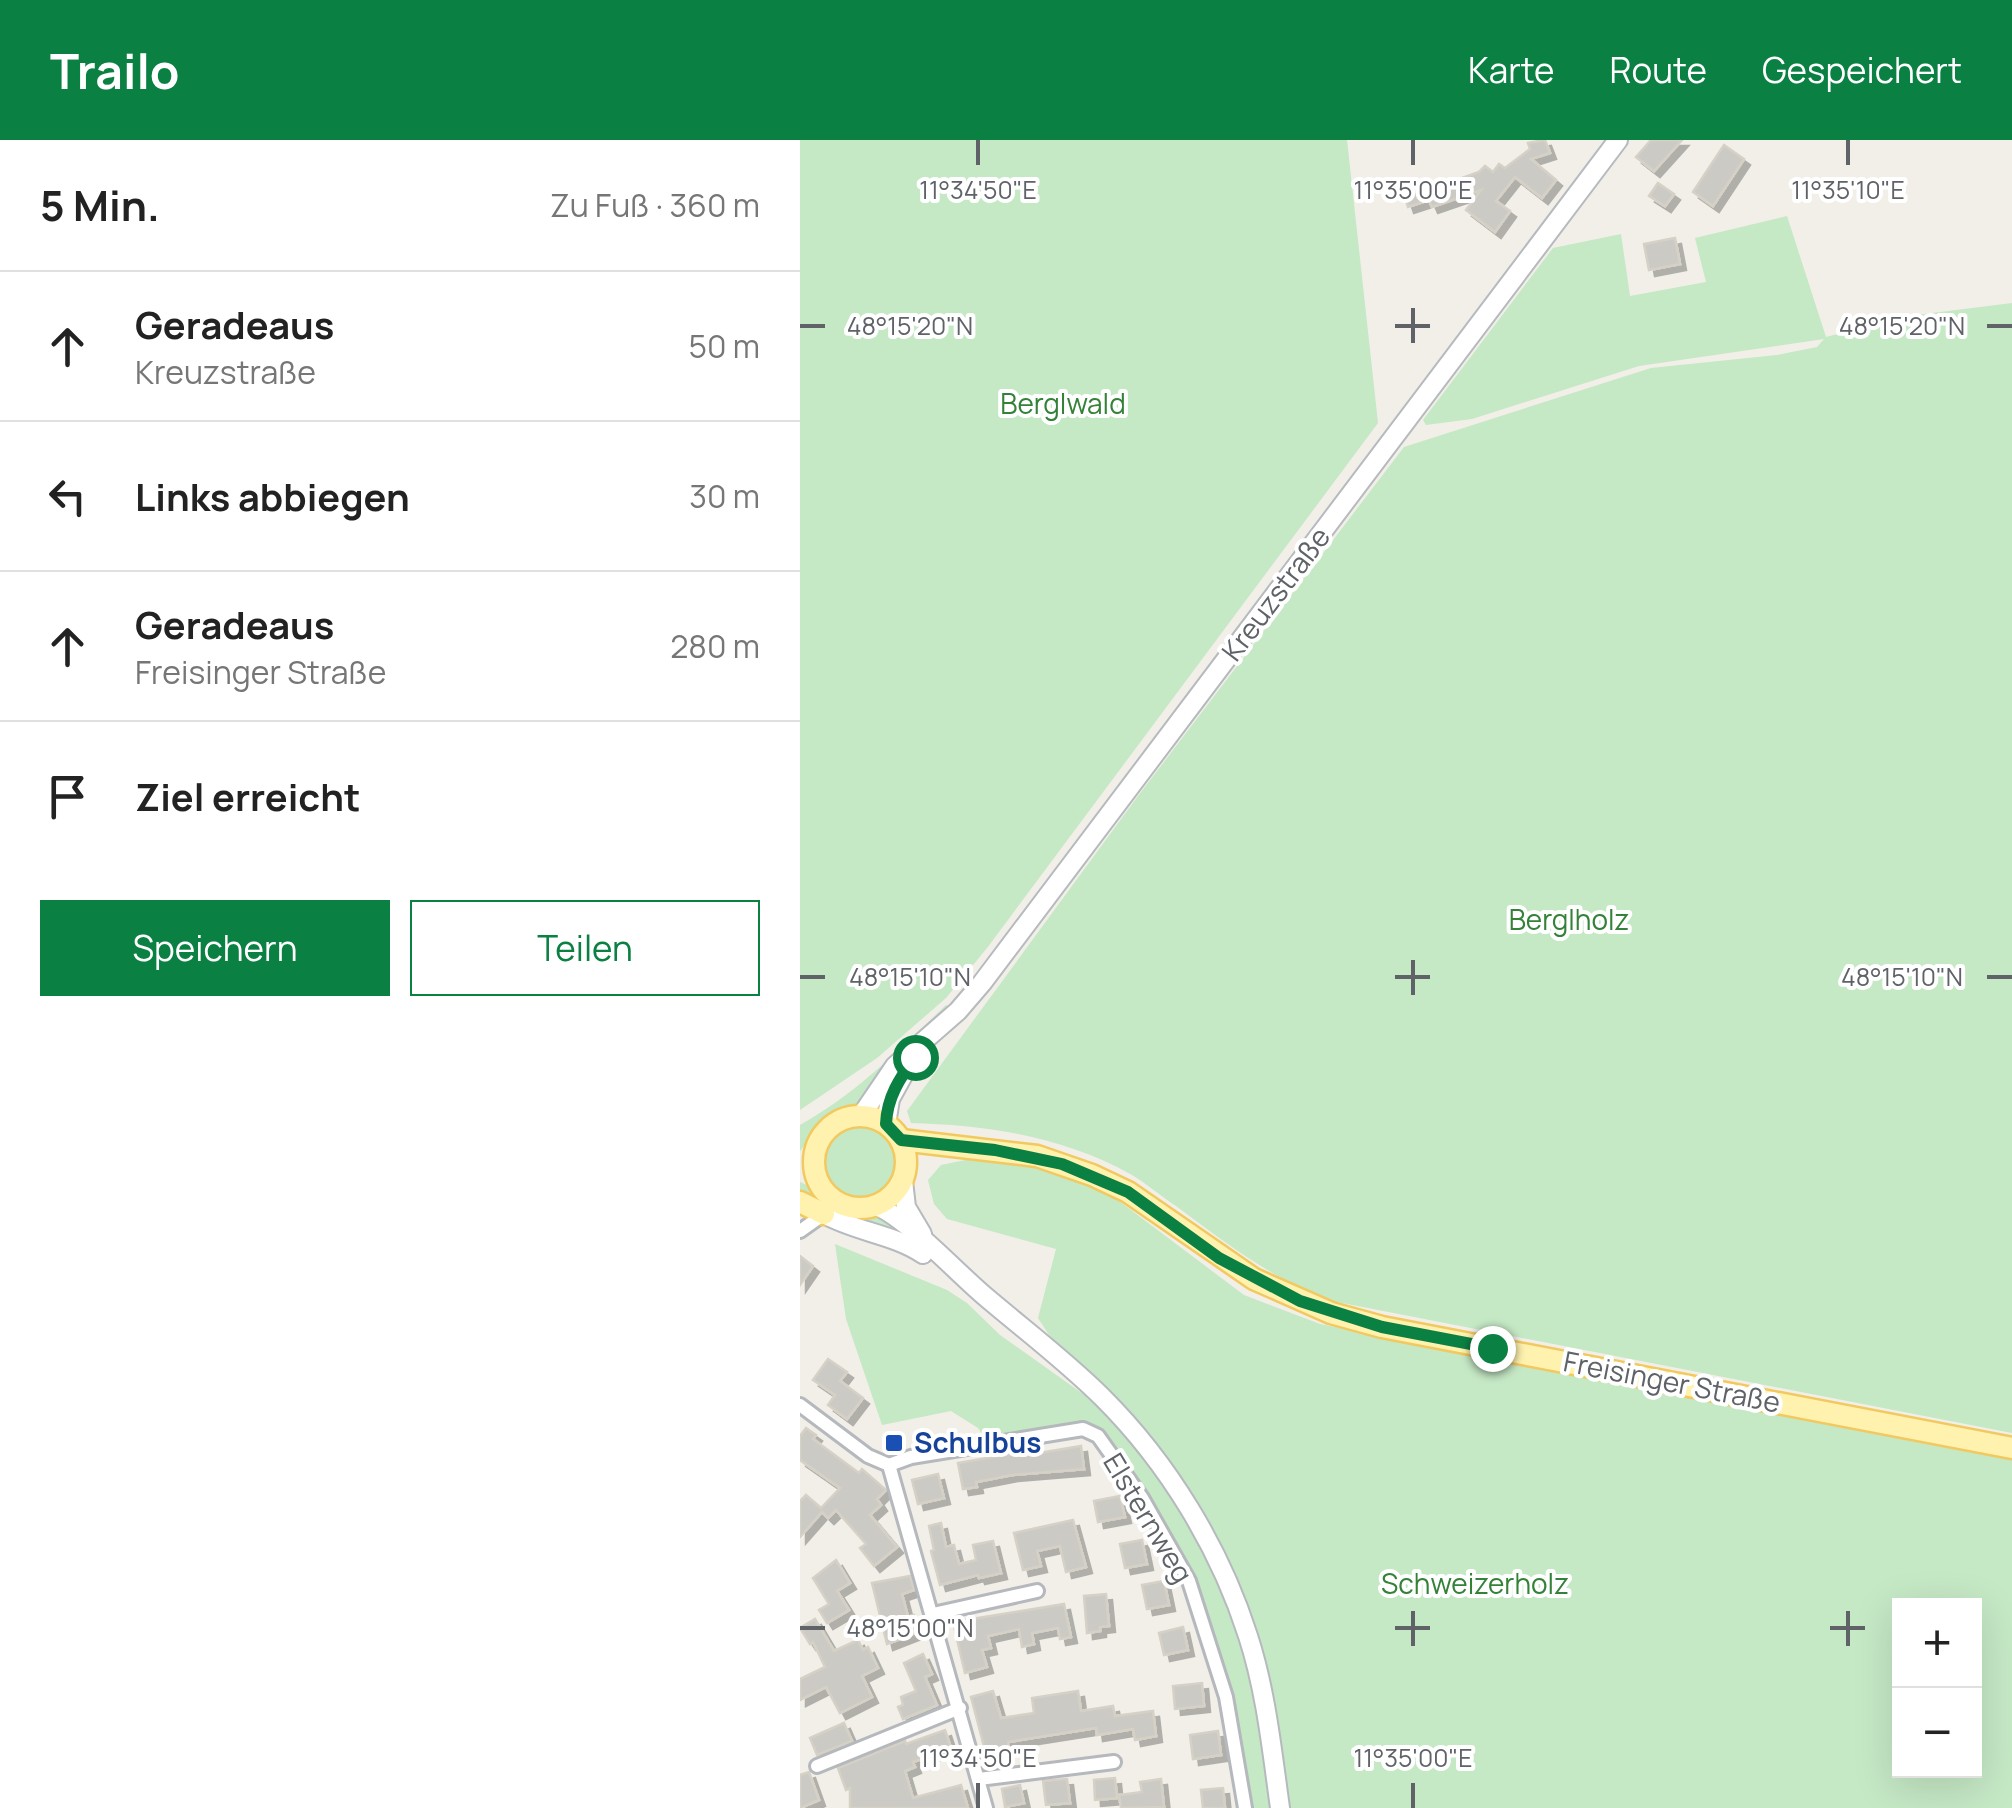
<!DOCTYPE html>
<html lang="de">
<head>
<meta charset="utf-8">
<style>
	:root { --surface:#fff; --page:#f6f6f6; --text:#222; --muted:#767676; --line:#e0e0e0; --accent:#0b8043 }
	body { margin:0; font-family:Manrope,sans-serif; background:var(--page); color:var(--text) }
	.controls { position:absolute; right:30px; bottom:30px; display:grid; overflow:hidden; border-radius:0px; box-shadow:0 10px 40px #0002 }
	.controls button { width:90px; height:90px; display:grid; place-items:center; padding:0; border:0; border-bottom:2px solid var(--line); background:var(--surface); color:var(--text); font:50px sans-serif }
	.stop { position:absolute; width:30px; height:30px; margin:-22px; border:8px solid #0b8043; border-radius:50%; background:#fff }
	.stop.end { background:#0b8043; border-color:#fff; box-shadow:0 2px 10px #0008 }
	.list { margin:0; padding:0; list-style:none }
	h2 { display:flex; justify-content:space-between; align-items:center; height:130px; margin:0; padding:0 40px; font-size:42px }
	h2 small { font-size:32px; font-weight:400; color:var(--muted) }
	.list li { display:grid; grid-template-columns:65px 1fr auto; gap:30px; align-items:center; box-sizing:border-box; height:150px; padding:0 40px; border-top:2px solid var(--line) }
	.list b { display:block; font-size:38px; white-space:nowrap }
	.list p { margin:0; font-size:32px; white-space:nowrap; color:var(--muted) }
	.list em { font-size:32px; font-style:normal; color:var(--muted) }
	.actions { display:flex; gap:20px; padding:30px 40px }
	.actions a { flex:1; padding:22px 0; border:2px solid var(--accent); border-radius:0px; text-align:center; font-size:35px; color:var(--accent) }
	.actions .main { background:var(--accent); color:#fff }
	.icon { flex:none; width:55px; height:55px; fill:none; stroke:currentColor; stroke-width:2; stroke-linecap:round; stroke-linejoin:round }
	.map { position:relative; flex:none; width:1212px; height:1668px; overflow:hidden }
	header { display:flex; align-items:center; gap:60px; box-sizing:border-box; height:140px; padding:0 50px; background:var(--accent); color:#fff }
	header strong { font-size:48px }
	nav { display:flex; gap:55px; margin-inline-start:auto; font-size:35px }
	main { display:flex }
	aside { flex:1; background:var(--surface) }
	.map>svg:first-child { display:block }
	.green { fill:#c5e8c5; fill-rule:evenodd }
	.building { fill:#cccac5; stroke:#d6d1c6; stroke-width:2.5; filter:url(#shadow) }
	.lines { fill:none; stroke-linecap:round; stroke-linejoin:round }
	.street-casing { stroke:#b5b8bc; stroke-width:18 }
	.secondary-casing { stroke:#b6babf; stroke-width:22 }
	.primary-casing { stroke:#f2c960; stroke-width:25 }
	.street { stroke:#fff; stroke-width:12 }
	.secondary { stroke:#fff; stroke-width:18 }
	.primary { stroke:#fff2af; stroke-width:20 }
	.route { stroke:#0b8043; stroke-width:12 }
	.ticks { fill:none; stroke:#5f6368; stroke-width:4 }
	.transit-dot { fill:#1a4fb4; stroke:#fff; stroke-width:4 }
	.labels { text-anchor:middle; stroke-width:8; stroke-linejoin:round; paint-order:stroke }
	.park-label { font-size:28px; fill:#348238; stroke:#fff }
	.street-label { font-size:28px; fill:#5f6368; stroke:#fff }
	.transit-label { font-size:28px; font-weight:bold; fill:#164399; stroke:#fff; text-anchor:start }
	.ticks-label { font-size:25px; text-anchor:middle; fill:#5f6368; stroke:#fff; stroke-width:8; stroke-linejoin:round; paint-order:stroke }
</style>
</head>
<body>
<header>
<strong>Trailo</strong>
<nav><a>Karte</a><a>Route</a><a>Gespeichert</a></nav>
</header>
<main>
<aside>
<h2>5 Min.<small>Zu Fuß · 360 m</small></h2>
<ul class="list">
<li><svg class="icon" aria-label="ahead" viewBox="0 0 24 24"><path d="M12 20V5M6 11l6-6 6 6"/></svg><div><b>Geradeaus</b><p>Kreuzstraße</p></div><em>50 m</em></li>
<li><svg class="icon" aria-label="left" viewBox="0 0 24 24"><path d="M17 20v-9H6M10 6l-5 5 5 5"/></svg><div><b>Links abbiegen</b></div><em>30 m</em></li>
<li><svg class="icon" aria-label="ahead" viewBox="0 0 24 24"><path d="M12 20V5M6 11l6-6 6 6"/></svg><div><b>Geradeaus</b><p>Freisinger Straße</p></div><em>280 m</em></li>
<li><svg class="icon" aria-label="arrive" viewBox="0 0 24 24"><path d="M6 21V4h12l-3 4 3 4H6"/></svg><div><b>Ziel erreicht</b></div></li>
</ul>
<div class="actions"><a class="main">Speichern</a><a>Teilen</a></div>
</aside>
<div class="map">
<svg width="1212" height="1668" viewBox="0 0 1212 1668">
	<defs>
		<filter id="shadow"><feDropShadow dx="6" dy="6" stdDeviation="0" flood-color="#0004"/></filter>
	</defs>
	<rect width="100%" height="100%" fill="#f1efe8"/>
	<!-- green -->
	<g class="green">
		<polygon points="0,0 547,0 578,283 187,808 146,858 77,918 0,970"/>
		<path d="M987 76 1026 197 1049 191 1085 173 1108 176 1212 163V1293L532 1161C473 1140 426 1103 376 1066 361 1056 347 1044 332 1035 264 997 189 985 111 983L107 971 338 656 604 307 851 228 977 215 1017 207 1024 199 839 226 672 279 626 285 623 280 753 108 821 94 830 156 906 142 895 98Z"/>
		<path d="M146 865 149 868 93 918 60 965 34 974 22 983 0 1011V985C56 954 100 909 146 865Z"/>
		<circle cx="60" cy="1022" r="36"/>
		<path d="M170 1019 209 1021 257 1030 319 1061 444 1155 520 1184 1212 1320V1668H488L467 1544 366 1318 309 1251 249 1195 238 1178 256 1109 147 1079 134 1064 128 1040 141 1025ZM1100 1466H1174V1630H1100Z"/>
		<path d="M0 1042C16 1048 24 1062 39 1069 67 1082 77 1065 103 1094L60 1085 0 1056Z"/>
		<polygon points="35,1104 147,1150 167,1163 200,1195 300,1266 352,1326 408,1416 442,1496 455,1546 472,1668 445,1668 426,1557 389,1441 298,1296 282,1289 188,1303 178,1288 151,1271 82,1285 46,1179"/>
	</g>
	<!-- building -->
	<g class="building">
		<polygon points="745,0 750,13 731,19 756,40 742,58 715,37 696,61 710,71 695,92 666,70 681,50 632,67 629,60 608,67 605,58 679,32 685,26 693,32 699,24 705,28 730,9 728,3"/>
		<polygon points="851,0 882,0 854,31 836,17"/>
		<polygon points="924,5 944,19 913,66 893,52"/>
		<polygon points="858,43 874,54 865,66 849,56"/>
		<polygon points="875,98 880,124 849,130 844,104"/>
		<polygon points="0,1116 13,1126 0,1145"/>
		<polygon points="28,1219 47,1232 40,1241 63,1258 47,1279 28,1265 35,1255 13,1240"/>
		<polygon points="6,1288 16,1295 13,1299 59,1333 62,1329 86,1350 77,1359 81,1365 70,1375 97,1407 74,1426 60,1408 66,1404 36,1370 28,1378 22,1372 0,1397 0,1361 6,1355 21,1368 40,1348 0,1320 0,1296"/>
		<polygon points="281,1306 284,1329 212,1335 176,1342 177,1347 163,1349 158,1323 232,1310 233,1314"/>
		<polygon points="138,1334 144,1358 118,1364 112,1340"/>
		<polygon points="320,1356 325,1377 298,1382 294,1361"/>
		<polygon points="273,1380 286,1427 266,1432 260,1406 237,1411 241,1426 223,1430 214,1393"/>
		<polygon points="141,1383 146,1407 154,1405 159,1424 176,1420 173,1405 193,1401 201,1433 179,1438 178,1435 140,1445 131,1411 134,1410 129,1386"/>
		<polygon points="342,1400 347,1424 325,1428 320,1404"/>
		<polygon points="36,1420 50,1443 37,1451 49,1470 27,1483 19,1470 29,1464 13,1438"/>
		<polygon points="110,1436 114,1450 102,1454 108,1477 114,1475 118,1492 87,1504 72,1443"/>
		<polygon points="364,1441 369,1465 347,1469 342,1445"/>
		<polygon points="306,1454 309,1486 300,1487 300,1491 287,1493 284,1456"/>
		<polygon points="264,1464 271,1497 260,1499 258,1488 232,1493 234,1504 222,1507 219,1489 188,1496 191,1508 182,1510 187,1527 165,1533 153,1482"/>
		<polygon points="15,1479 34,1511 58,1500 63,1510 68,1507 78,1528 62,1536 72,1557 40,1573 26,1547 0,1560 0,1539 25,1527 13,1502 10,1504 0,1488"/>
		<polygon points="383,1487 388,1510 364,1515 359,1493"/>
		<polygon points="123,1514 132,1534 125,1537 137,1565 103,1579 98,1567 103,1565 101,1557 116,1551 104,1523"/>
		<polygon points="402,1543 404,1566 375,1569 373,1546"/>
		<polygon points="193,1551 201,1578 234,1573 232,1558 278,1551 281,1571 313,1566 315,1576 353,1571 356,1596 335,1600 333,1589 297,1595 296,1588 208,1602 209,1608 186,1614 171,1557"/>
		<polygon points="44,1583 52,1601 17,1615 10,1598"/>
		<polygon points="145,1590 151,1608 113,1622 115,1627 105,1631 113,1658 161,1645 168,1668 50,1668 50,1648 46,1650 38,1628 105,1601 106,1604"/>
		<polygon points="418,1591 421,1615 393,1619 390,1595"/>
		<polygon points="9,1632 19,1660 0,1668 0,1635"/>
		<polygon points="315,1638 317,1658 295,1660 294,1640"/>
		<polygon points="267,1639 270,1663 246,1665 243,1641"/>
		<polygon points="361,1639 364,1667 321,1668 319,1655 342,1652 340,1642"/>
		<polygon points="220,1645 224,1663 205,1667 202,1649"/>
		<polygon points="423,1648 425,1668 403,1668 401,1650"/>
	</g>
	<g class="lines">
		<defs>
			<g id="street">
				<polyline points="0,1091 24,1074"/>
				<polyline points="0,1265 68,1316 89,1325"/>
				<polyline points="89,1325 111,1317 283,1289 298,1296 342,1358 389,1441 426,1557 445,1668"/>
				<polyline points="89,1325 186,1668"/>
				<polyline points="133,1474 237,1451"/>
				<polyline points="17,1626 160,1568"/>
				<polyline points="179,1639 314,1622"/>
			</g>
			<g id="secondary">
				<polyline points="61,976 95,926 158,871 182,843 818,0"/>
				<polyline points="86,984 90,959 106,930"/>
				<polyline points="103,1041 106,1067 122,1094"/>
				<path d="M77 1066C109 1080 158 1134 187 1158 226 1191 267 1222 303 1258 368 1323 420 1408 448 1496 466 1551 472 1611 480 1668"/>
				<path d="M24 1074C56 1092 93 1094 123 1114"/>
			</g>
			<g id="primary">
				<circle cx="60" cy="1022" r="46"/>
				<polyline points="101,1000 237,1016 292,1035 328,1052 454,1139 531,1173 582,1187 1212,1308"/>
				<polyline points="0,1062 24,1074"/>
			</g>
		</defs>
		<!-- street casing -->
		<use href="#street" class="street-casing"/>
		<!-- secondary casing -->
		<use href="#secondary" class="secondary-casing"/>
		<!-- primary casing -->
		<use href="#primary" class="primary-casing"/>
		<!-- street -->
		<use href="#street" class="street"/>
		<!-- secondary -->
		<use href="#secondary" class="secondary"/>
		<!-- primary -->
		<use href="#primary" class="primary"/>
	</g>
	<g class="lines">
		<!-- route -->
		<path class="route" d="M115 917C100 938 87 957 86 984L101 1000 195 1010 262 1024 328 1052 419 1118 500 1161 582 1187 692 1208"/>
	</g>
	<!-- ticks -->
	<path class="ticks" d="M178 0V25M613 0V25M1048 0V25M613 168V203M0 186H25M595 186H630M1187 186H1212M613 820V855M0 837H25M595 837H630M1187 837H1212M613 1471V1506M1048 1471V1506M0 1488H25M595 1488H630M1030 1488H1065M178 1643V1668M613 1643V1668"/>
	<!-- markers -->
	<rect class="transit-dot" x="84" y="1293" width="20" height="20" rx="5"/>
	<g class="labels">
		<!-- park labels -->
		<g class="park-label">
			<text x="263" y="274">Berglwald</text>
			<text x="769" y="790">Berglholz</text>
			<text x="675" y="1454">Schweizerholz</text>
		</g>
		<!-- street labels -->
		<g class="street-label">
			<text transform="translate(476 454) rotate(-53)" y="10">Kreuzstraße</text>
			<text transform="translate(872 1242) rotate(11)" y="10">Freisinger Straße</text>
			<text transform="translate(348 1378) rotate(59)" y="10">Elsternweg</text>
		</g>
		<!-- transit labels -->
		<g class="transit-label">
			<text x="114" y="1313">Schulbus</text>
		</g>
	</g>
	<g class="ticks-label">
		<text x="178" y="59">11°34'50"E</text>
		<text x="613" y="59">11°35'00"E</text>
		<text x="1048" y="59">11°35'10"E</text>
		<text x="110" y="195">48°15'20"N</text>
		<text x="1102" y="195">48°15'20"N</text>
		<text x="110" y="846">48°15'10"N</text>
		<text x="1102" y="846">48°15'10"N</text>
		<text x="110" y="1497">48°15'00"N</text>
		<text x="178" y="1627">11°34'50"E</text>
		<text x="613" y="1627">11°35'00"E</text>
	</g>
</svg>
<div class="controls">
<button>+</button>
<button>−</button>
</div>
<div class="stop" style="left:115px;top:917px"></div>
<div class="stop end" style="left:692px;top:1208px"></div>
</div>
</main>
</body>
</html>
